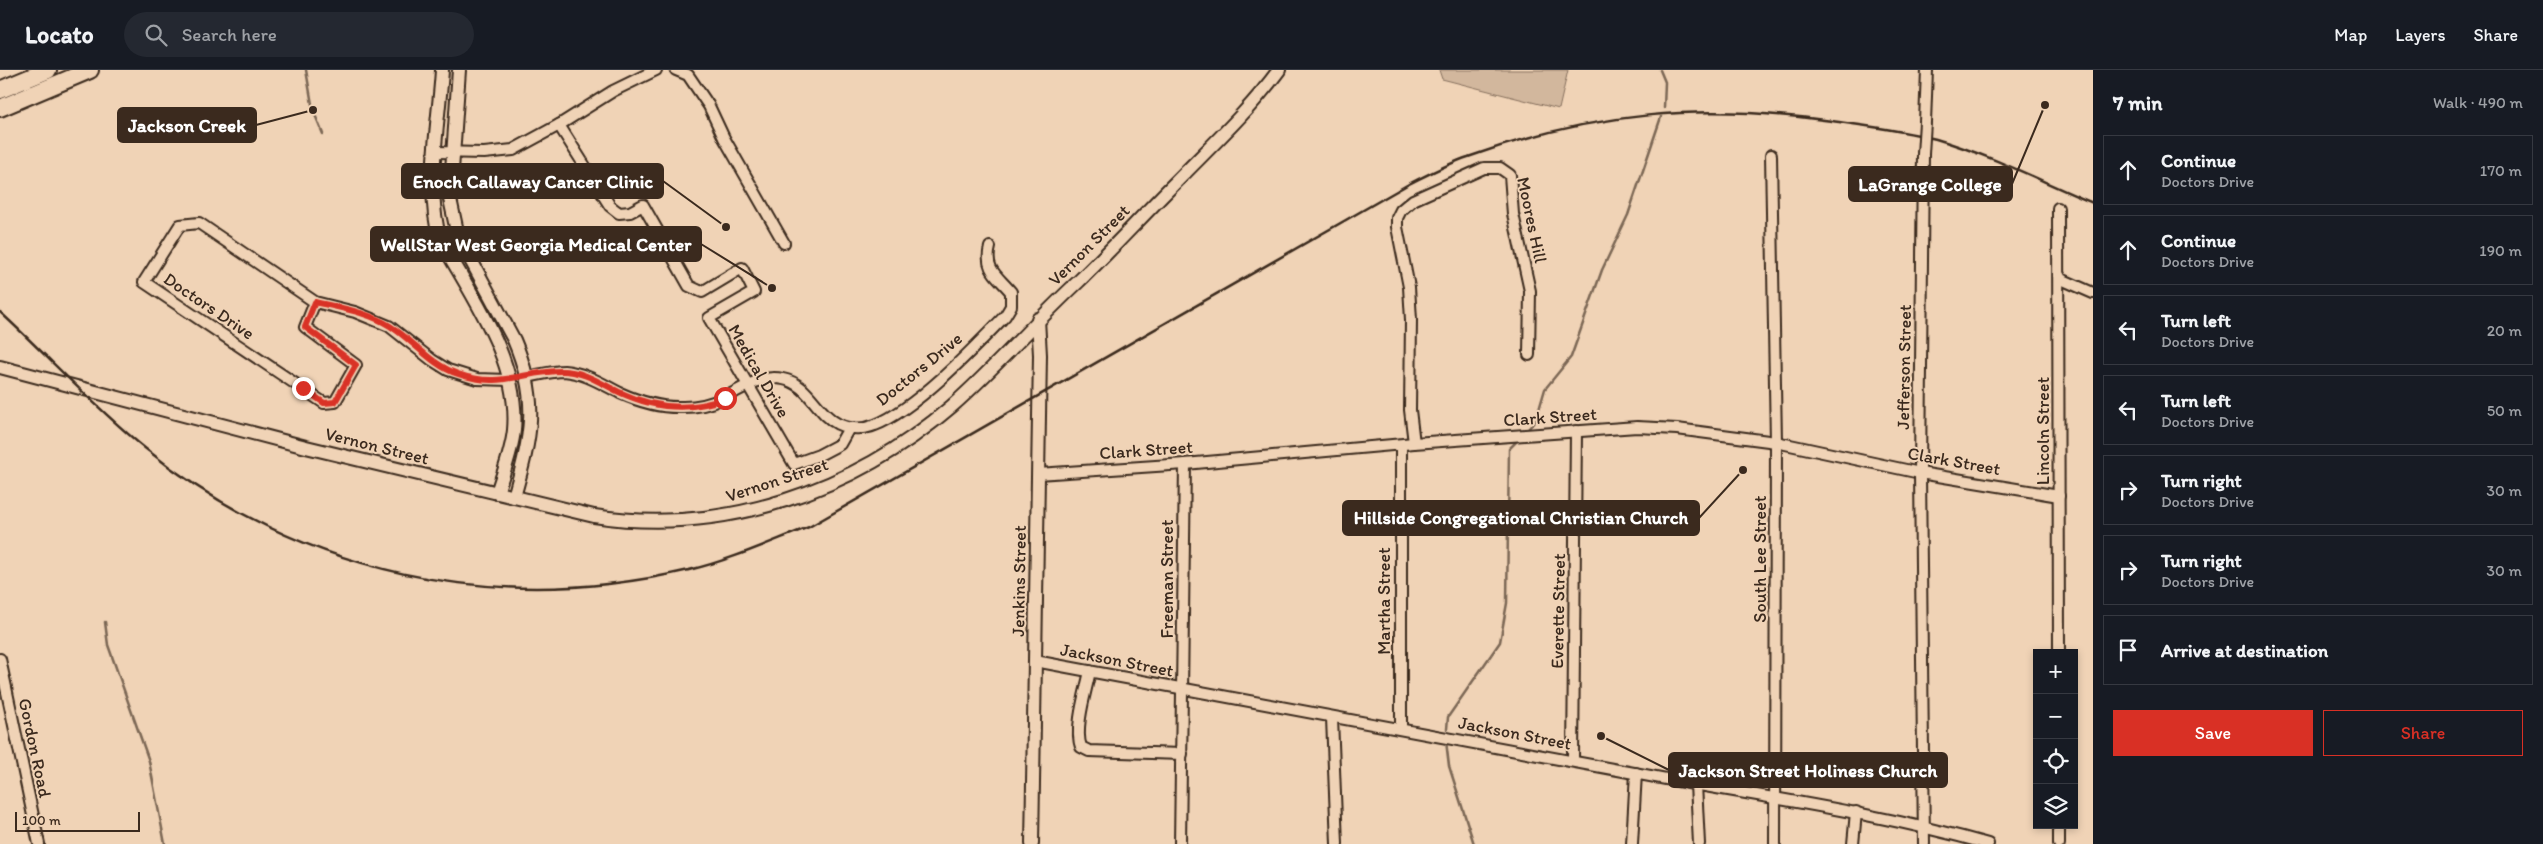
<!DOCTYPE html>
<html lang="en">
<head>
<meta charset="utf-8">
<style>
	:root { --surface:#171b24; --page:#242831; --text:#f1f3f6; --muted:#9ea1a6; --line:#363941; --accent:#d93025 }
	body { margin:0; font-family:Itim,sans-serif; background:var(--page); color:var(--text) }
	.controls { position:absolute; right:15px; bottom:15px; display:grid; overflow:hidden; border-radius:0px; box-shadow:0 2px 8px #0003 }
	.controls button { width:45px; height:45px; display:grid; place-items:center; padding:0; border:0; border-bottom:1px solid var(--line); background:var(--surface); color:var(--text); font:25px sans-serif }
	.scale { position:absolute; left:15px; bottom:12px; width:125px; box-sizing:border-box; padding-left:5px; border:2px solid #3b2a1e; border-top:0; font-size:14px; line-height:18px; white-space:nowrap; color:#3b2a1e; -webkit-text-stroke:4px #f0d3b6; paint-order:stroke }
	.stop { position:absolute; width:15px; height:15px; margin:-11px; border:4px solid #d93025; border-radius:50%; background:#fff }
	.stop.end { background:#d93025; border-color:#fff; box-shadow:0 1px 5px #0008 }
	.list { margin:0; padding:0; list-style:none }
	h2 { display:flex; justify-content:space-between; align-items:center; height:65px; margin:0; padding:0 20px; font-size:21px }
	h2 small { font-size:16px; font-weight:400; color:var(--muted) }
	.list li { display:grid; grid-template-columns:32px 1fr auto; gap:15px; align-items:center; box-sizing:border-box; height:70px; margin:0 10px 10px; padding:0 10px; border:1px solid var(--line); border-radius:0px }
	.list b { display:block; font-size:19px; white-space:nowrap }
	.list p { margin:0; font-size:16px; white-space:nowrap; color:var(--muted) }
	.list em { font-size:16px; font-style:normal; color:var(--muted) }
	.actions { display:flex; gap:10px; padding:15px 20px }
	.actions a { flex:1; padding:11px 0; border:1px solid var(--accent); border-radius:0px; text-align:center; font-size:18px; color:var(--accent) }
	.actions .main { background:var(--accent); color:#fff }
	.icon { flex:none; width:28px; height:28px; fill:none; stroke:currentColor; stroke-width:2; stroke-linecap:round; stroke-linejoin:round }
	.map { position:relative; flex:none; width:2093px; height:774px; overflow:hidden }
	header { display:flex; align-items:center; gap:30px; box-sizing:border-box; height:70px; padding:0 25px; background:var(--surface); border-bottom:1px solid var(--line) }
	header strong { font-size:24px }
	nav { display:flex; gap:28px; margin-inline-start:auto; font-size:18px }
	.search { width:350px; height:45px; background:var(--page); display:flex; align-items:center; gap:12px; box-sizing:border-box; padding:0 18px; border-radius:28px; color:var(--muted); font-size:19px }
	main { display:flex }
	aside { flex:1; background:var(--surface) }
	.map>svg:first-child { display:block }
	.park { fill:#d2b79d; stroke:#86705e }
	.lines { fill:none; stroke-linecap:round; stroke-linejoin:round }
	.stream { stroke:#7c6755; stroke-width:2.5 }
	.minor-casing { stroke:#3b2a1e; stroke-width:14 }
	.tertiary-casing { stroke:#3b2a1e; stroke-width:16 }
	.primary-casing { stroke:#3b2a1e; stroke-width:20 }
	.minor { stroke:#f0d3b6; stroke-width:10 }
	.tertiary { stroke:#f0d3b6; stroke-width:12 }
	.primary { stroke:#f0d3b6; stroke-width:16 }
	.rail { stroke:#3b2a1e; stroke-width:2.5 }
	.minor-bridge-casing { stroke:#3b2a1e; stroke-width:14; stroke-linecap:butt }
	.minor-bridge { stroke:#f0d3b6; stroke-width:10 }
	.route { stroke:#d93025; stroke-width:6 }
	.labels { text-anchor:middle; stroke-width:4; stroke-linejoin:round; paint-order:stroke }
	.street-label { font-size:18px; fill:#3b2a1e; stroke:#f0d3b6 }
	.leader { fill:none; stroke:#3b2a1e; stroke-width:2 }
	.callout-dot { fill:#3b2a1e; stroke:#f0d3b6; stroke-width:2 }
	.callout { fill:#3b2a1e; stroke:#3b2a1e; stroke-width:2 }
	.callout-label { font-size:19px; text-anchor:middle; font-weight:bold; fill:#fff }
</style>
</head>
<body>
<header>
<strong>Locato</strong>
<div class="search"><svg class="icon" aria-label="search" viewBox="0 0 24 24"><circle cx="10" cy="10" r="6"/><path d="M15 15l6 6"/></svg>Search here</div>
<nav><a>Map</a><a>Layers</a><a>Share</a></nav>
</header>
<main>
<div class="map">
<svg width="2093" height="774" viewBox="0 0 2093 774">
	<rect width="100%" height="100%" fill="#f0d3b6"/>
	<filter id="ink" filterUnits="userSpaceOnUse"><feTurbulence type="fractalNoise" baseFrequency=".02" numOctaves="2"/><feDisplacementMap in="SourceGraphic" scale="10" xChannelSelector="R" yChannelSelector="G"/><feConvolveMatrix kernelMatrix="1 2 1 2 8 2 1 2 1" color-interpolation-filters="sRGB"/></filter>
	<g filter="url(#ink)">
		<!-- park -->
		<polygon class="park" points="1439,0 1568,0 1559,39 1442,9"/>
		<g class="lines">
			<!-- stream -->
			<g class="stream">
				<polyline points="306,0 313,40 323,64"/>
				<polyline points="1660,0 1665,12 1664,38"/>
				<polyline points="1528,359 1536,350 1545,319 1571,287 1602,200 1628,145 1661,47"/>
				<polyline points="105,552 108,575 149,691 165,774"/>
				<polyline points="1447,659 1448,647 1500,572 1507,533 1509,379 1516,372"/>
				<polyline points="1446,671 1449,696 1474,774"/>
			</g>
			<defs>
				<g id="minor">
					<polyline points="676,0 688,5 709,36 724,68 784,173"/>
					<polyline points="1925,52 1927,0"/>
					<polyline points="559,55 610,136 619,143 630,142 643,135 689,216 702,222 742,198 754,222 709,248 794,394 819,385 840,374 849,358"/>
					<polyline points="436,82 484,83 513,80 559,55 613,21 656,0"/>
					<polyline points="1923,84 1920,403 1924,774"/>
					<polyline points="1771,85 1776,372 1775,774"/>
					<polyline points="2058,138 2059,583"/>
					<polyline points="2059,205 2061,209 2093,223"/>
					<polyline points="315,232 305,257 356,295 335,332 324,333 144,212 180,155 199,153 315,232 355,242 389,256 432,290 448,300 477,309 509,310"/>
					<path d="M527 307C539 305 552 301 564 301 586 303 602 314 620 323 640 332 662 338 683 337 697 337 711 334 723 328 743 319 760 304 783 309 809 314 816 343 838 354 849 359 863 360 875 355 916 339 974 278 1005 246L1011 236V222C998 206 984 200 990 177"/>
					<polyline points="1414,373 1410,340 1411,250 1409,217 1397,157 1397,148 1401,140 1413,130 1484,98 1500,98 1510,105 1513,144 1530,221 1529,285"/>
					<polyline points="1038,404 1185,394 1414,373 1637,357 1677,359 1776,372 1920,403 2059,426"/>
					<polyline points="0,589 39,774"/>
					<path d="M1035 591C1235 629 1435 665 1634 703 1753 726 1872 741 1988 774"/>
					<path d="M1090 601C1086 621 1074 658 1081 677L1089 681 1182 684"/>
					<polyline points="1332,648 1337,774"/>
					<polyline points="1401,658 1401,375"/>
					<polyline points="1573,690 1576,361"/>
					<polyline points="1696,714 1699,774"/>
					<polyline points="1180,774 1185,394"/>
					<polyline points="1632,774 1636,703"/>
					<polyline points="1853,774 1856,742"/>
					<polyline points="2059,774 2059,755"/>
				</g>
				<g id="tertiary">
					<path d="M442 0C439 52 425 120 440 169 472 227 520 291 514 360 512 381 503 403 497 423"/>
					<path d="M459 0 450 129 458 166 514 270C540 331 531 366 514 427"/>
					<path d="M0 297 306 377 594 446C723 466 854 421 952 336 996 297 1035 252 1078 212 1112 179 1144 144 1177 111 1212 75 1249 41 1279 0"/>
					<polyline points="1032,774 1040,285 1038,249"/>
				</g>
				<g id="primary">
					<polyline points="0,20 48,0"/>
					<polyline points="0,38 90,0"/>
				</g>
			</defs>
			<!-- minor casing -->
			<use href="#minor" class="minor-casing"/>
			<!-- tertiary casing -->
			<use href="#tertiary" class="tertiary-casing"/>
			<!-- primary casing -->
			<use href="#primary" class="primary-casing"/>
			<!-- minor -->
			<use href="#minor" class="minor"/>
			<!-- tertiary -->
			<use href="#tertiary" class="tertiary"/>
			<!-- primary -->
			<use href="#primary" class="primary"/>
			<!-- rail -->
			<path class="rail" d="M0 242C49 287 94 337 146 379 302 505 495 545 689 500 731 490 770 472 809 457L1407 115C1427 105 1447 94 1468 87 1592 42 1702 33 1832 51 1867 56 1902 60 1936 69 1990 85 2041 111 2093 133"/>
			<defs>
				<polyline id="minor-bridge" points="1923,84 1925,52"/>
			</defs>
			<!-- minor-bridge casing -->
			<use href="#minor-bridge" class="minor-bridge-casing"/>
			<!-- minor-bridge -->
			<use href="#minor-bridge" class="minor-bridge"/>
		</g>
	</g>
	<g class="lines" filter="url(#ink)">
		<!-- route -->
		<path class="route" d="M303 318 324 333 335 332 356 295 305 257 315 232C340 238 368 242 390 256 414 271 431 295 458 304 500 319 523 301 562 301 584 301 600 313 619 322 653 338 690 342 725 328"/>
	</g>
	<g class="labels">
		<!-- street labels -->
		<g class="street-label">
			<text transform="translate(1532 150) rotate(78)" y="6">Moores Hill</text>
			<text transform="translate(1089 175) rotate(-45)" y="6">Vernon Street</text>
			<text transform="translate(209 236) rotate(34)" y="6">Doctors Drive</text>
			<text transform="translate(1904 297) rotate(-89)" y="6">Jefferson Street</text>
			<text transform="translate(919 299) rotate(-39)" y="6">Doctors Drive</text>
			<text transform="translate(759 301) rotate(60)" y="6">Medical Drive</text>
			<text transform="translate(1550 347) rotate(-4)" y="6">Clark Street</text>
			<text transform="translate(2043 361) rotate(-90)" y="6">Lincoln Street</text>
			<text transform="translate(377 376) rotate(14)" y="6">Vernon Street</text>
			<text transform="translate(1146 380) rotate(-4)" y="6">Clark Street</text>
			<text transform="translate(1954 391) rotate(10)" y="6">Clark Street</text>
			<text transform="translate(777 410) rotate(-18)" y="6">Vernon Street</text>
			<text transform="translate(1760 489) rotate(-90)" y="6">South Lee Street</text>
			<text transform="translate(1167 509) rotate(-90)" y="6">Freeman Street</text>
			<text transform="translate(1019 511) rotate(-89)" y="6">Jenkins Street</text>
			<text transform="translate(1384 531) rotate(-90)" y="6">Martha Street</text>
			<text transform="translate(1558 541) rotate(-89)" y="6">Everette Street</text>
			<text transform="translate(1117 590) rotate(11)" y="6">Jackson Street</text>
			<text transform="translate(1515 663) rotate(11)" y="6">Jackson Street</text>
			<text transform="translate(35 678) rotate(78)" y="6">Gordon Road</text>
		</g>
	</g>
	<!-- callouts -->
	<path class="leader" d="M313 40L256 55M726 157L663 111M2045 35L2012 114M772 218L701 174M1743 400L1699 448M1601 666L1669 700"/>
	<g class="callout-dot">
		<circle cx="313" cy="40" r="5"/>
		<circle cx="726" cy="157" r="5"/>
		<circle cx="2045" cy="35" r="5"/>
		<circle cx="772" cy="218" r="5"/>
		<circle cx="1743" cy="400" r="5"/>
		<circle cx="1601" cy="666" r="5"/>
	</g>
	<g class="callout">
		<rect x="118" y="38" width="138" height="34" rx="5"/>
		<rect x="402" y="94" width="261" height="34" rx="5"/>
		<rect x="1849" y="97" width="163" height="34" rx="5"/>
		<rect x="371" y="157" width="330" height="34" rx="5"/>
		<rect x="1343" y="431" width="356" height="34" rx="5"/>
		<rect x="1669" y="683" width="278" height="34" rx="5"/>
	</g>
	<g class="callout-label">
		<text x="187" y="62">Jackson Creek</text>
		<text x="533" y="118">Enoch Callaway Cancer Clinic</text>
		<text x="1930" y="121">LaGrange College</text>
		<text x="536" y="181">WellStar West Georgia Medical Center</text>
		<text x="1521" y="454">Hillside Congregational Christian Church</text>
		<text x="1808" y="707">Jackson Street Holiness Church</text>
	</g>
</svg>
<div class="controls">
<button>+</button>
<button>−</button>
<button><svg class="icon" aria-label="locate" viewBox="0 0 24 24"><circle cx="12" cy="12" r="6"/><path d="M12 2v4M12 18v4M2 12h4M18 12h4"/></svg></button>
<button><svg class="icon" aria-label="layers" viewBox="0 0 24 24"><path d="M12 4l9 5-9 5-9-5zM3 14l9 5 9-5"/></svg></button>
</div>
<div class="scale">100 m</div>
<div class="stop" style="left:725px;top:328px"></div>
<div class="stop end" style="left:303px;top:318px"></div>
</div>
<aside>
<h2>7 min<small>Walk · 490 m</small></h2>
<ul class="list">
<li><svg class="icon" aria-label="ahead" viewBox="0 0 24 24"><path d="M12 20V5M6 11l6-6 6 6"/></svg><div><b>Continue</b><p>Doctors Drive</p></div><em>170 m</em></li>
<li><svg class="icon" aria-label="ahead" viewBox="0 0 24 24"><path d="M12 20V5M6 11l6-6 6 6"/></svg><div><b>Continue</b><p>Doctors Drive</p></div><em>190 m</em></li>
<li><svg class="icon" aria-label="left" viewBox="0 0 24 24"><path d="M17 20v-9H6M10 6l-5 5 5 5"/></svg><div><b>Turn left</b><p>Doctors Drive</p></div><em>20 m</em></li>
<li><svg class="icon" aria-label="left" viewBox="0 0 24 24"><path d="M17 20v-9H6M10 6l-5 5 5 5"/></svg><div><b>Turn left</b><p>Doctors Drive</p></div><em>50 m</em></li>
<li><svg class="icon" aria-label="right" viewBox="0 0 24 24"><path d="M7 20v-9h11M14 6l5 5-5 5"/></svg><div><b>Turn right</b><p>Doctors Drive</p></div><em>30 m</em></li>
<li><svg class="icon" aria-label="right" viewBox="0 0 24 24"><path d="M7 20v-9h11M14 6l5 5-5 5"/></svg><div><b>Turn right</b><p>Doctors Drive</p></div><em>30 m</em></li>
<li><svg class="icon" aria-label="arrive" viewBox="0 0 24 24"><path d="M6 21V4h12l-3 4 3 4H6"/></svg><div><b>Arrive at destination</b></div></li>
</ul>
<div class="actions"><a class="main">Save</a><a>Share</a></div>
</aside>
</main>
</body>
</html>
